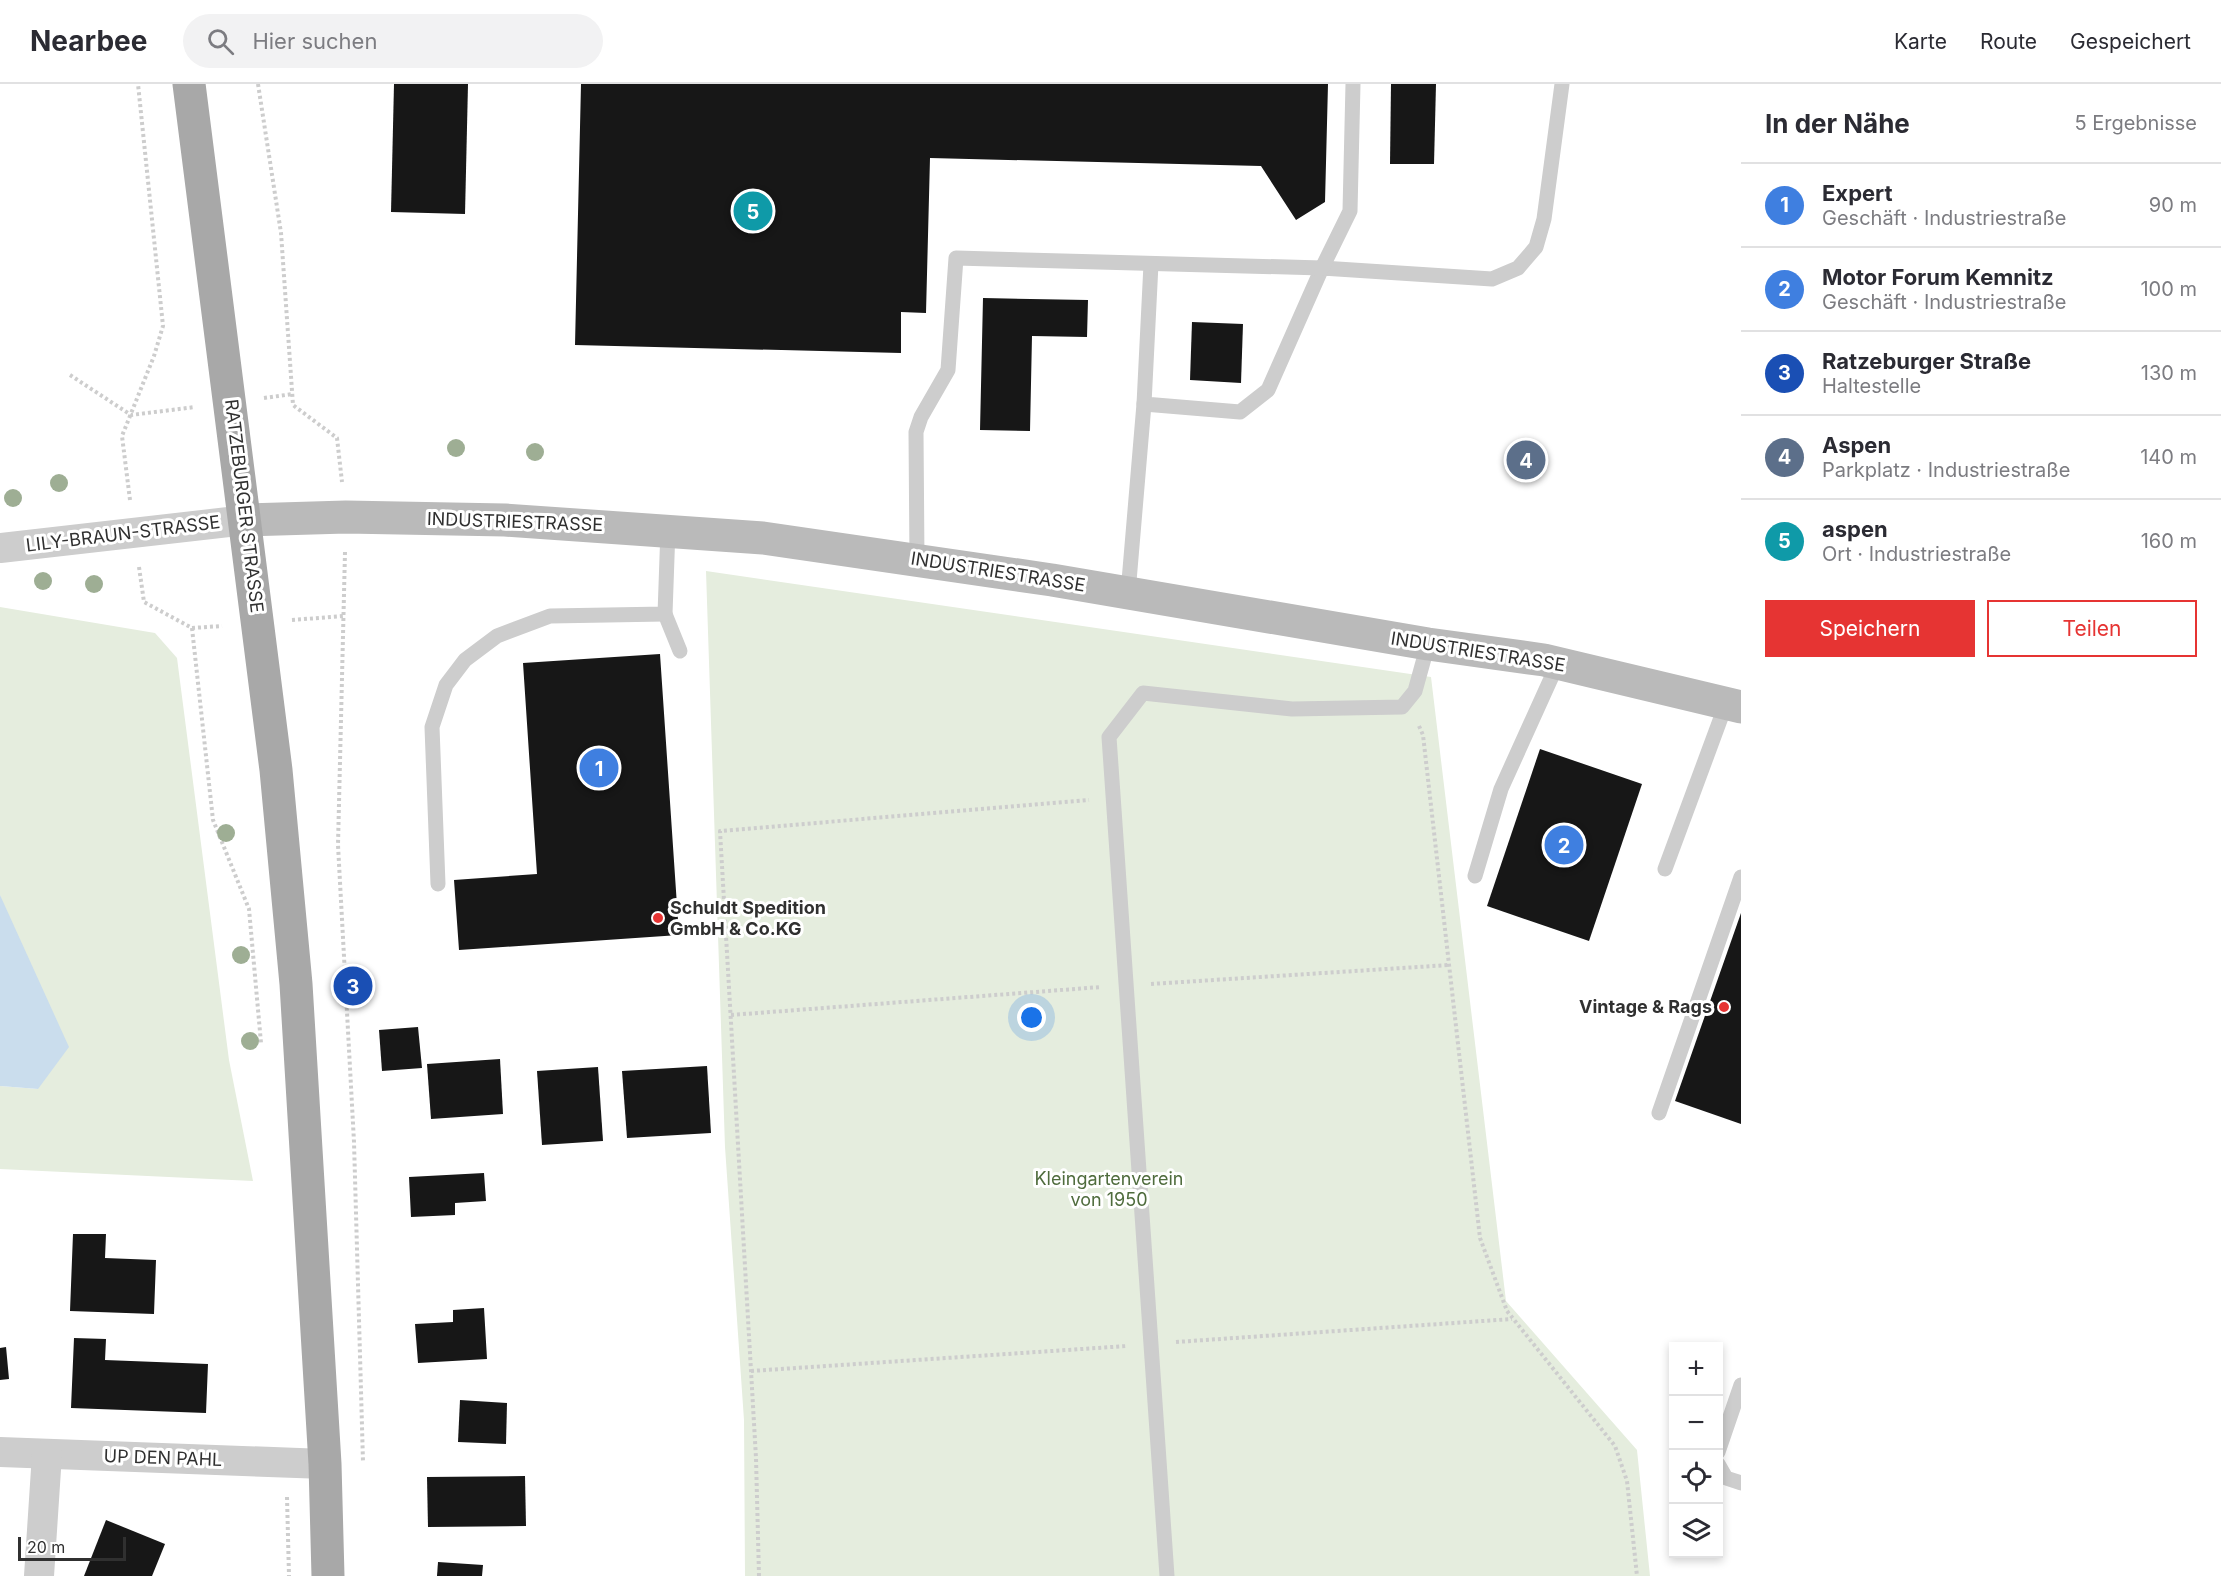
<!DOCTYPE html>
<html lang="de">
<head>
<meta charset="utf-8">
<style>
	:root { --surface:#fff; --page:#f2f2f3; --text:#2b2b33; --muted:#7c7c81; --line:#e1e1e2; --accent:#e63433 }
	body { margin:0; font-family:Inter,sans-serif; background:var(--page); color:var(--text) }
	.controls { position:absolute; right:18px; bottom:18px; display:grid; overflow:hidden; border-radius:0px; box-shadow:0 3px 9px #0003 }
	.controls button { width:54px; height:54px; display:grid; place-items:center; padding:0; border:0; border-bottom:2px solid var(--line); background:var(--surface); color:var(--text); font:30px sans-serif }
	.scale { position:absolute; left:18px; bottom:15px; width:108px; box-sizing:border-box; padding-left:6px; border:3px solid #303030; border-top:0; font-size:16px; line-height:21px; white-space:nowrap; color:#303030; -webkit-text-stroke:4px #fff; paint-order:stroke }
	.you { position:absolute; left:1032px; top:934px; width:21px; height:21px; margin:-15px; border:4px solid #fff; border-radius:50%; background:#1a73e8; box-shadow:0 0 0 9px #1a73e833 }
	.badge { display:grid; place-items:center; width:39px; height:39px; border-radius:50%; background:var(--accent); color:#fff; font-size:20px; font-weight:700 }
	.pin { position:absolute; translate:-50% -50%; border:3px solid #fff; box-shadow:0 2px 6px #0006 }
	.list { margin:0; padding:0; list-style:none }
	h2 { display:flex; justify-content:space-between; align-items:center; height:78px; margin:0; padding:0 24px; font-size:26px }
	h2 small { font-size:20px; font-weight:400; color:var(--muted) }
	.list li { display:grid; grid-template-columns:39px 1fr auto; gap:18px; align-items:center; box-sizing:border-box; height:84px; padding:0 24px; border-top:2px solid var(--line) }
	.list b { display:block; font-size:22px; white-space:nowrap }
	.list p { margin:0; font-size:20px; white-space:nowrap; color:var(--muted) }
	.list em { font-size:20px; font-style:normal; color:var(--muted) }
	.actions { display:flex; gap:12px; padding:18px 24px }
	.actions a { flex:1; padding:14px 0; border:2px solid var(--accent); border-radius:0px; text-align:center; font-size:21px; color:var(--accent) }
	.actions .main { background:var(--accent); color:#fff }
	.icon { flex:none; width:33px; height:33px; fill:none; stroke:currentColor; stroke-width:2; stroke-linecap:round; stroke-linejoin:round }
	.map { position:relative; flex:none; width:1741px; height:1492px; overflow:hidden }
	header { display:flex; align-items:center; gap:36px; box-sizing:border-box; height:84px; padding:0 30px; background:var(--surface); border-bottom:2px solid var(--line) }
	header strong { font-size:28px }
	nav { display:flex; gap:33px; margin-inline-start:auto; font-size:21px }
	.search { width:420px; height:54px; background:var(--page); display:flex; align-items:center; gap:15px; box-sizing:border-box; padding:0 21px; border-radius:33px; color:var(--muted); font-size:22px }
	main { display:flex }
	aside { flex:1; background:var(--surface) }
	.map>svg:first-child { display:block }
	.green { fill:#e5edde }
	.water { fill:#cadded }
	.building { fill:#171717 }
	.lines { fill:none; stroke-linecap:round; stroke-linejoin:round }
	.path { stroke:#cdcdcd; stroke-width:4; stroke-dasharray:3 3; stroke-linecap:butt }
	.lane { stroke:#cdcdcd; stroke-width:15 }
	.street { stroke:#cdcdcd; stroke-width:30 }
	.secondary { stroke:#bababa; stroke-width:33 }
	.primary { stroke:#a8a8a8; stroke-width:33 }
	.tree { fill:#9eae94 }
	.poi-dot { fill:#e63433; stroke:#fff; stroke-width:2 }
	.labels { text-anchor:middle; stroke-width:6; stroke-linejoin:round; paint-order:stroke }
	.street-label { font-size:18px; fill:#303030; stroke:#fff }
	.poi-label { font-size:18px; font-weight:bold; fill:#303030; stroke:#fff; text-anchor:start }
	.park-label { font-size:18px; fill:#4f6c3d; stroke:#fff }
</style>
</head>
<body>
<header>
<strong>Nearbee</strong>
<div class="search"><svg class="icon" aria-label="search" viewBox="0 0 24 24"><circle cx="10" cy="10" r="6"/><path d="M15 15l6 6"/></svg>Hier suchen</div>
<nav><a>Karte</a><a>Route</a><a>Gespeichert</a></nav>
</header>
<main>
<div class="map">
<svg width="1741" height="1492" viewBox="0 0 1741 1492">
	<rect width="100%" height="100%" fill="#fff"/>
	<!-- green -->
	<g class="green">
		<polygon points="706,487 1431,593 1506,1217 1637,1366 1650,1492 745,1492 744,1336 725,1063"/>
		<polygon points="0,523 155,549 177,574 229,976 253,1097 0,1085 0,1002 38,1005 0,811"/>
	</g>
	<!-- water -->
	<polygon class="water" points="0,811 69,963 38,1005 0,1002"/>
	<!-- building -->
	<g class="building">
		<polygon points="394,0 468,0 465,130 391,128"/>
		<polygon points="581,0 1328,0 1325,118 1296,136 1261,82 930,74 926,229 901,228 901,269 575,261"/>
		<polygon points="1391,0 1436,0 1434,80 1390,80"/>
		<polygon points="983,214 1088,216 1087,253 1032,252 1030,347 980,346"/>
		<polygon points="1192,238 1243,240 1241,299 1190,296"/>
		<polygon points="660,570 679,851 459,866 454,796 537,790 523,579"/>
		<polygon points="1540,665 1642,700 1589,857 1487,822"/>
		<polygon points="1741,829 1741,1040 1675,1017"/>
		<polygon points="418,943 422,984 382,987 379,946"/>
		<polygon points="500,975 503,1030 431,1035 427,980"/>
		<polygon points="707,982 711,1049 627,1054 622,987"/>
		<polygon points="598,983 603,1057 542,1061 537,987"/>
		<polygon points="484,1089 486,1117 455,1119 455,1131 411,1133 409,1093"/>
		<polygon points="73,1150 106,1150 105,1174 156,1176 154,1230 70,1227"/>
		<polygon points="484,1224 487,1275 418,1279 415,1240 453,1238 453,1226"/>
		<polygon points="74,1254 106,1255 105,1276 208,1280 206,1329 71,1324"/>
		<polygon points="6,1263 9,1295 0,1296 0,1264"/>
		<polygon points="460,1316 507,1319 506,1360 458,1358"/>
		<polygon points="525,1392 526,1442 428,1443 427,1393"/>
		<polygon points="106,1436 165,1460 152,1492 84,1492"/>
		<polygon points="438,1478 483,1481 482,1492 437,1492"/>
	</g>
	<g class="lines">
		<!-- path -->
		<g class="path">
			<polyline points="258,0 281,149 293,321 337,354 342,398"/>
			<polyline points="70,291 131,331 195,323"/>
			<polyline points="264,314 293,310"/>
			<polyline points="130,416 122,352 154,272 163,242 138,0"/>
			<polyline points="345,468 338,761 354,1058 363,1378"/>
			<polyline points="139,483 144,518 192,544 213,736 249,825 261,959"/>
			<polyline points="292,536 344,532"/>
			<polyline points="192,544 222,542"/>
			<polyline points="1419,642 1423,651 1480,1154 1507,1227 1615,1362 1627,1397 1637,1492"/>
			<polyline points="1151,900 1449,881"/>
			<polyline points="731,931 1101,903"/>
			<polyline points="1176,1258 1512,1235"/>
			<polyline points="751,1287 1127,1262"/>
			<polyline points="287,1413 289,1492"/>
			<polyline points="759,1492 756,1374 720,747 1089,716"/>
		</g>
		<!-- lane -->
		<g class="lane">
			<polyline points="1151,180 1144,320 1240,328 1268,306 1322,184 1492,195 1518,184 1536,163 1544,135 1562,0"/>
			<polyline points="917,476 916,348 921,333 948,286 956,174 1322,184 1350,127 1353,0"/>
			<polyline points="1128,509 1144,320"/>
			<polyline points="665,530 680,567"/>
			<polyline points="1665,785 1726,620"/>
			<polyline points="1475,792 1501,705 1558,579"/>
			<polyline points="438,800 432,643 446,601 465,576 497,552 550,532 665,530 668,445"/>
			<polyline points="1659,1029 1741,793"/>
			<polyline points="1718,1368 1741,1301"/>
			<polyline points="1718,1380 1726,1394 1741,1399"/>
			<polyline points="1167,1492 1109,653 1143,609 1292,625 1402,623 1415,607 1428,560"/>
		</g>
		<!-- street -->
		<g class="street">
			<polyline points="0,464 246,436"/>
			<polyline points="0,1368 325,1380"/>
			<polyline points="39,1492 47,1370"/>
		</g>
		<!-- secondary -->
		<polyline class="secondary" points="246,436 346,433 505,436 763,454 1052,496 1428,560 1544,576 1741,623"/>
		<!-- primary -->
		<polyline class="primary" points="189,0 276,686 296,900 325,1380 328,1492"/>
	</g>
	<!-- trees -->
	<g class="tree">
		<circle cx="456" cy="364" r="9"/>
		<circle cx="535" cy="368" r="9"/>
		<circle cx="59" cy="399" r="9"/>
		<circle cx="13" cy="414" r="9"/>
		<circle cx="43" cy="497" r="9"/>
		<circle cx="94" cy="500" r="9"/>
		<circle cx="226" cy="749" r="9"/>
		<circle cx="241" cy="871" r="9"/>
		<circle cx="250" cy="957" r="9"/>
	</g>
	<!-- markers -->
	<g class="poi-dot">
		<circle cx="658" cy="834" r="6"/>
		<circle cx="1724" cy="923" r="6"/>
	</g>
	<g class="labels">
		<!-- street labels -->
		<g class="street-label">
			<text transform="translate(244 422) rotate(83)" y="6">RATZEBURGER STRASSE</text>
			<text transform="translate(515 438) rotate(2)" y="6">INDUSTRIESTRASSE</text>
			<text transform="translate(123 450) rotate(-7)" y="6">LILY-BRAUN-STRASSE</text>
			<text transform="translate(998 488) rotate(9)" y="6">INDUSTRIESTRASSE</text>
			<text transform="translate(1478 568) rotate(9)" y="6">INDUSTRIESTRASSE</text>
			<text transform="translate(163 1374) rotate(2)" y="6">UP DEN PAHL</text>
		</g>
		<!-- poi labels -->
		<g class="poi-label">
			<text x="670" y="830">Schuldt Spedition<tspan x="670" dy="21">GmbH &amp; Co.KG</tspan></text>
			<text x="1712" y="929" text-anchor="end">Vintage &amp; Rags</text>
		</g>
		<!-- park labels -->
		<g class="park-label">
			<text x="1109" y="1101">Kleingartenverein<tspan x="1109" dy="21">von 1950</tspan></text>
		</g>
	</g>
</svg>
<div class="controls">
<button>+</button>
<button>−</button>
<button><svg class="icon" aria-label="locate" viewBox="0 0 24 24"><circle cx="12" cy="12" r="6"/><path d="M12 2v4M12 18v4M2 12h4M18 12h4"/></svg></button>
<button><svg class="icon" aria-label="layers" viewBox="0 0 24 24"><path d="M12 4l9 5-9 5-9-5zM3 14l9 5 9-5"/></svg></button>
</div>
<div class="scale">20 m</div>
<div class="you"></div>
<div class="pin badge" style="left:599px;top:684px;background:#3f7fe0">1</div>
<div class="pin badge" style="left:1564px;top:761px;background:#3f7fe0">2</div>
<div class="pin badge" style="left:353px;top:902px;background:#1a4fb4">3</div>
<div class="pin badge" style="left:1526px;top:376px;background:#5c6f8a">4</div>
<div class="pin badge" style="left:753px;top:127px;background:#0f9aa8">5</div>
</div>
<aside>
<h2>In der Nähe<small>5 Ergebnisse</small></h2>
<ul class="list">
<li><span class="badge" style="background:#3f7fe0">1</span><div><b>Expert</b><p>Geschäft · Industriestraße</p></div><em>90 m</em></li>
<li><span class="badge" style="background:#3f7fe0">2</span><div><b>Motor Forum Kemnitz</b><p>Geschäft · Industriestraße</p></div><em>100 m</em></li>
<li><span class="badge" style="background:#1a4fb4">3</span><div><b>Ratzeburger Straße</b><p>Haltestelle</p></div><em>130 m</em></li>
<li><span class="badge" style="background:#5c6f8a">4</span><div><b>Aspen</b><p>Parkplatz · Industriestraße</p></div><em>140 m</em></li>
<li><span class="badge" style="background:#0f9aa8">5</span><div><b>aspen</b><p>Ort · Industriestraße</p></div><em>160 m</em></li>
</ul>
<div class="actions"><a class="main">Speichern</a><a>Teilen</a></div>
</aside>
</main>
</body>
</html>
